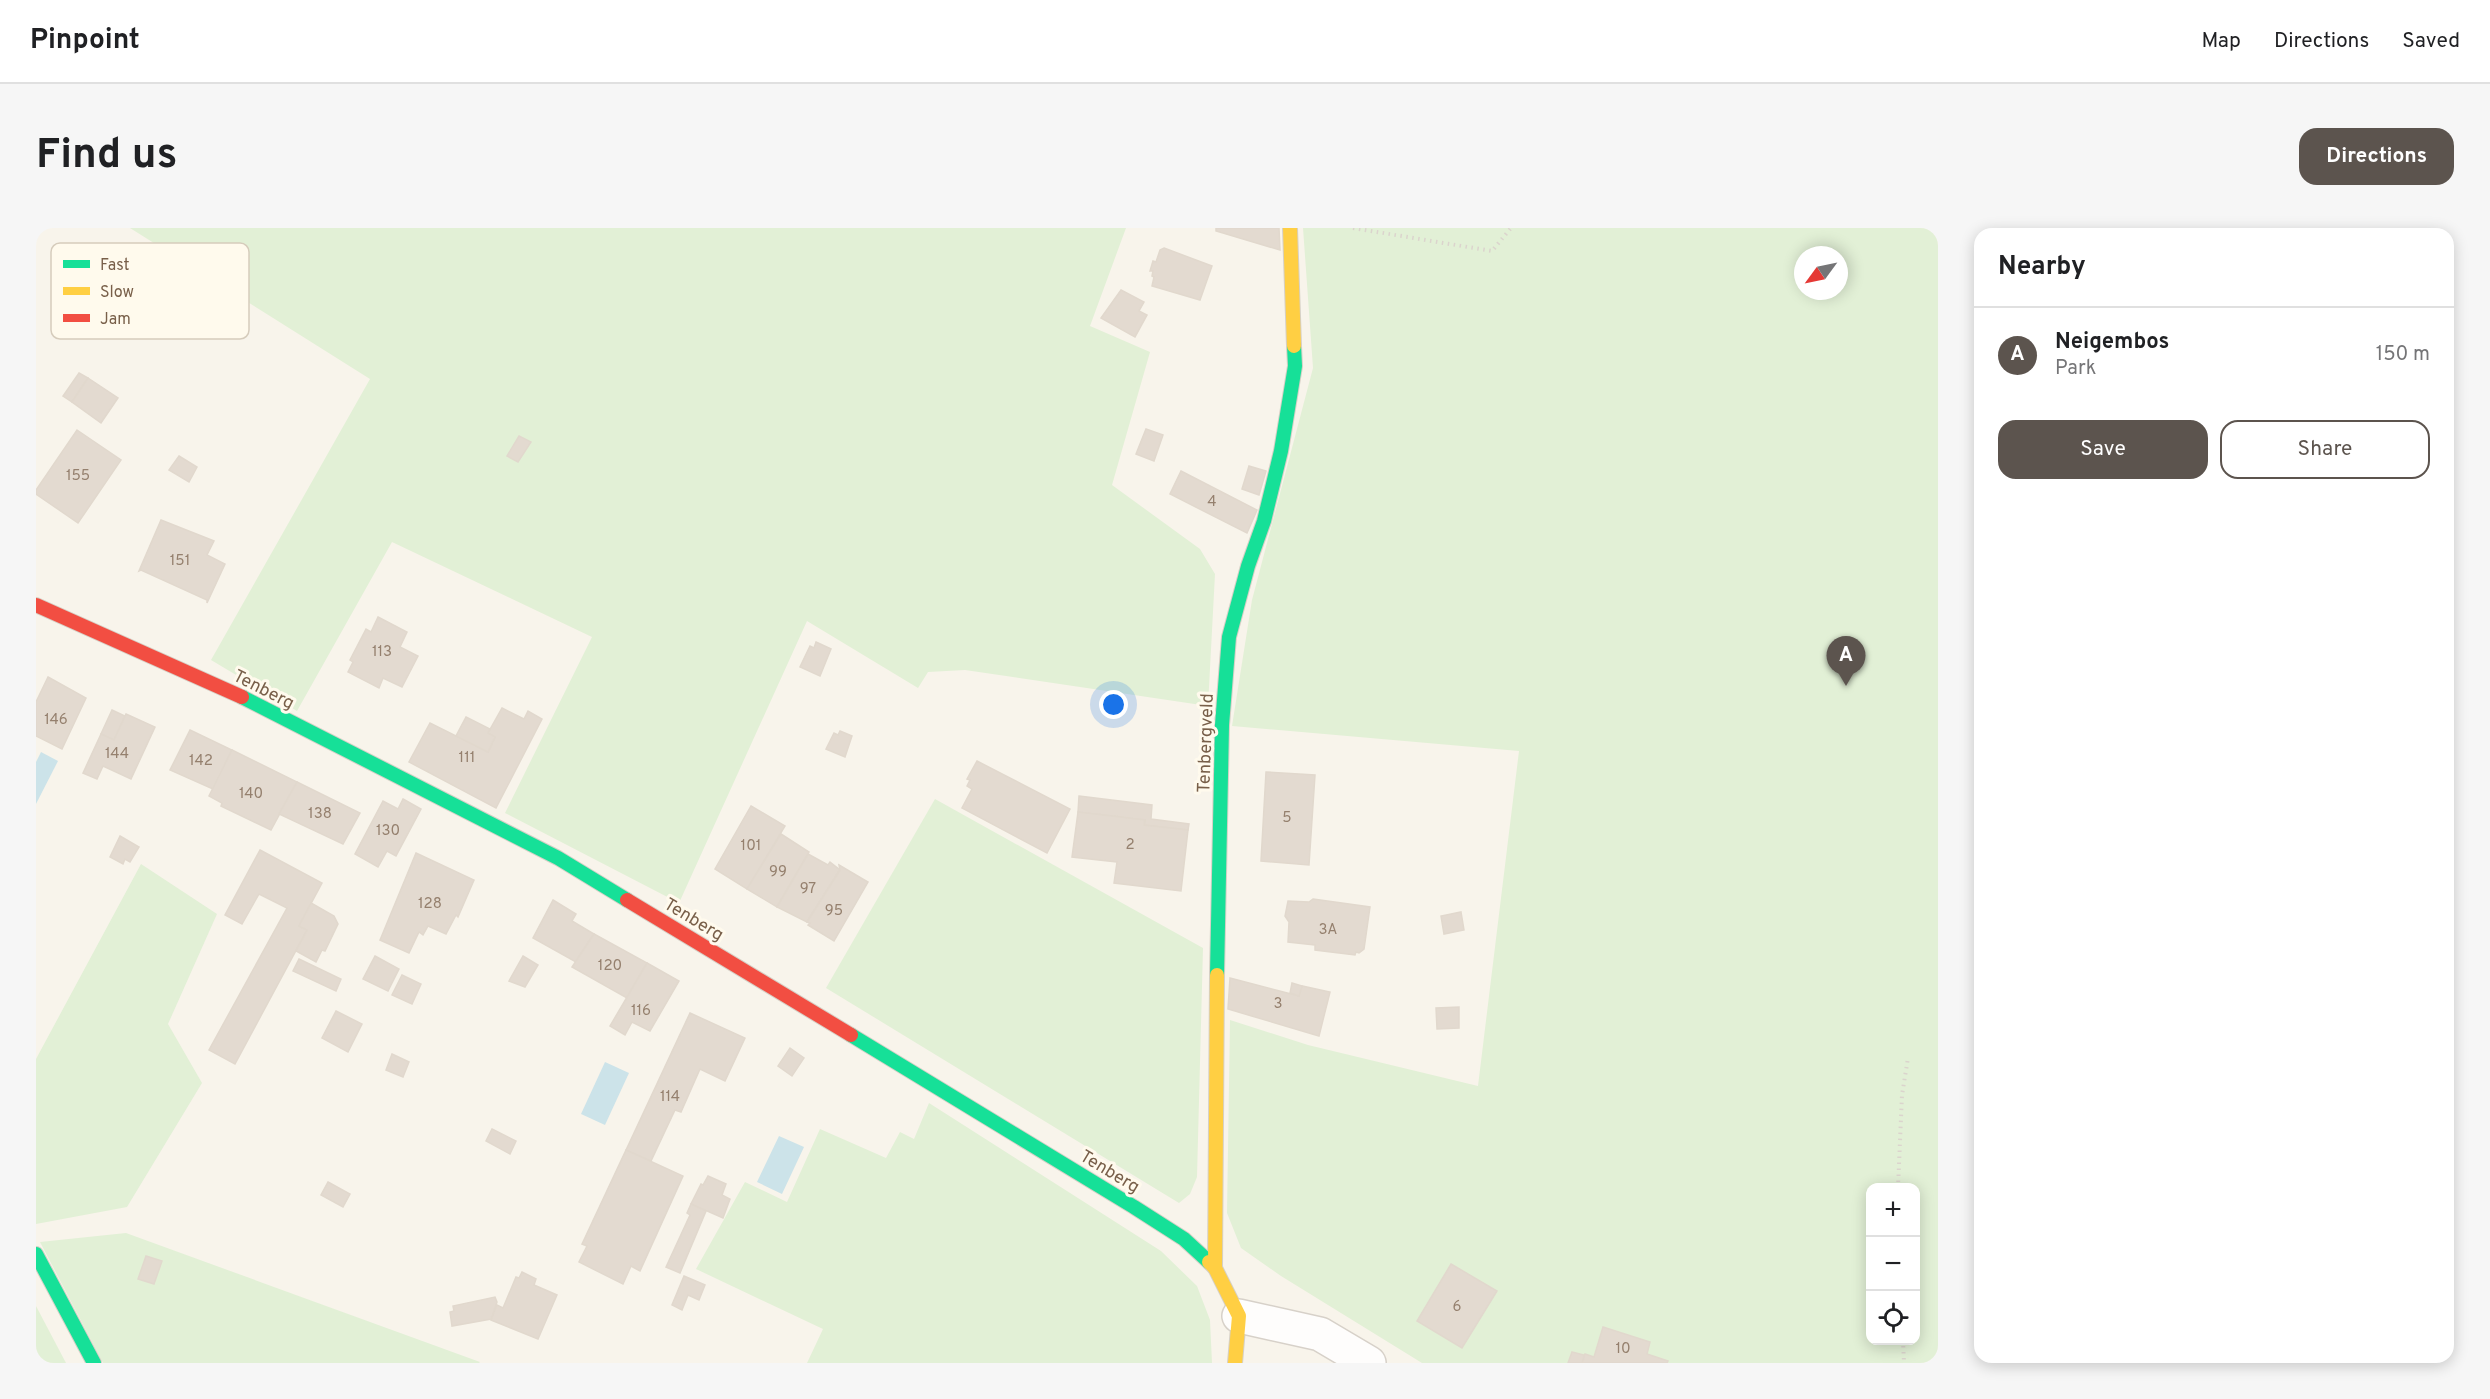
<!DOCTYPE html>
<html lang="en">
<head>
<meta charset="utf-8">
<style>
	:root { --surface:#fff; --page:#f6f6f6; --text:#202124; --muted:#757577; --line:#e0e0e0; --accent:#5c544e }
	body { margin:0; font-family:Overpass,sans-serif; background:var(--page); color:var(--text) }
	.controls { position:absolute; right:18px; bottom:18px; display:grid; overflow:hidden; border-radius:12px; box-shadow:0 3px 15px #0003 }
	.controls button { width:54px; height:54px; display:grid; place-items:center; padding:0; border:0; border-bottom:2px solid var(--line); background:var(--surface); color:var(--text); font:30px sans-serif }
	.compass { position:absolute; left:1758px; top:18px; width:54px; height:54px; border-radius:50%; background:var(--surface); box-shadow:0 3px 15px #0003; rotate:237deg }
	.you { position:absolute; left:1078px; top:477px; width:21px; height:21px; margin:-15px; border:4px solid #fff; border-radius:50%; background:#1a73e8; box-shadow:0 0 0 9px #1a73e833 }
	.badge { display:grid; place-items:center; width:39px; height:39px; border-radius:50%; background:var(--accent); color:#fff; font-size:20px; font-weight:700 }
	.pin { position:absolute; translate:-50% -50px; filter:drop-shadow(0 2px 3px #0008) }
	.pin::after { content:''; position:absolute; top:32px; width:21px; height:18px; background:inherit; clip-path:polygon(0 0,100% 0,50% 100%) }
	.list { margin:0; padding:0; list-style:none }
	h2 { display:flex; justify-content:space-between; align-items:center; height:78px; margin:0; padding:0 24px; font-size:26px }
	h2 small { font-size:20px; font-weight:400; color:var(--muted) }
	.list li { display:grid; grid-template-columns:39px 1fr auto; gap:18px; align-items:center; box-sizing:border-box; height:96px; padding:0 24px; border-top:2px solid var(--line) }
	.list b { display:block; font-size:22px; white-space:nowrap }
	.list p { margin:0; font-size:20px; white-space:nowrap; color:var(--muted) }
	.list em { font-size:20px; font-style:normal; color:var(--muted) }
	.actions { display:flex; gap:12px; padding:18px 24px }
	.actions a { flex:1; padding:14px 0; border:2px solid var(--accent); border-radius:18px; text-align:center; font-size:21px; color:var(--accent) }
	.actions .main { background:var(--accent); color:#fff }
	.icon { flex:none; width:33px; height:33px; fill:none; stroke:currentColor; stroke-width:2; stroke-linecap:round; stroke-linejoin:round }
	.map { position:relative; flex:none; width:1902px; height:1135px; overflow:hidden; border-radius:18px }
	header { display:flex; align-items:center; gap:36px; box-sizing:border-box; height:84px; padding:0 30px; background:var(--surface); border-bottom:2px solid var(--line) }
	header strong { font-size:28px }
	nav { display:flex; gap:33px; margin-inline-start:auto; font-size:21px }
	.intro { display:flex; align-items:center; justify-content:space-between; box-sizing:border-box; height:144px; padding:0 36px }
	h1 { margin:0; font-size:42px }
	.button { padding:15px 27px; border-radius:18px; background:var(--accent); color:#fff; font-size:21px; font-weight:700 }
	main { display:flex; gap:36px; padding:0 36px }
	aside { flex:1; background:var(--surface); border-radius:18px; box-shadow:0 3px 15px #0003 }
	.map>svg:first-child { display:block }
	.green { fill:#e2f0d6; fill-rule:evenodd }
	.water { fill:#cce3e9 }
	.building { fill:#e3dad0; stroke:#e1d8cd; stroke-width:1.5 }
	.lines { fill:none; stroke-linecap:round; stroke-linejoin:round }
	.street-casing { stroke:#d7d1c9; stroke-width:36 }
	.fast-casing { stroke:#d6d0c6; stroke-width:16 }
	.slow-casing { stroke:#d6d0c6; stroke-width:16 }
	.jam-casing { stroke:#d6d0c6; stroke-width:16 }
	.path { stroke:#dbd4cd; stroke-width:4; stroke-dasharray:1.5 4.5; stroke-linecap:butt }
	.street { stroke:#fefdfc; stroke-width:33 }
	.fast { stroke:#16e098; stroke-width:14 }
	.slow { stroke:#ffcf43; stroke-width:14 }
	.jam { stroke:#f24e42; stroke-width:14 }
	.labels { text-anchor:middle; stroke-width:6; stroke-linejoin:round; paint-order:stroke }
	.number-label { font-size:15px; fill:#95806e }
	.street-label { font-size:18px; fill:#785f49; stroke:#fffaed }
	.key { fill:#fffaed; stroke:#d6ccbc; stroke-width:1.5 }
	.key-label { font-size:16px; fill:#785f49 }
</style>
</head>
<body>
<header>
<strong>Pinpoint</strong>
<nav><a>Map</a><a>Directions</a><a>Saved</a></nav>
</header>
<div class="intro"><h1>Find us</h1><a class="button">Directions</a></div>
<main>
<div class="map">
<svg width="1902" height="1135" viewBox="0 0 1902 1135">
	<rect width="100%" height="100%" fill="#f8f4eb"/>
	<!-- green -->
	<g class="green">
		<polygon points="94,0 1090,0 1054,98 1114,124 1076,257 1164,321 1179,346 1172,478 929,442 892,444 882,460 771,393 643,675 469,585 556,409 356,314 261,483 175,432 334,151"/>
		<path d="M1267 0H1902V1135H1386L1245 1048 1205 1020 1191 985 1194 792 1272 817 1442 858 1483 523 1196 498 1216 372 1277 140ZM1767 27H1803V63H1767ZM1834 960H1880V1112H1834Z"/>
		<polygon points="899,571 1167,720 1161,949 1154,966 1143,975 790,760"/>
		<polygon points="105,636 181,686 132,796 166,855 91,979 0,996 0,831"/>
		<polygon points="893,875 1125,1023 1161,1058 1174,1092 1176,1135 771,1135 787,1101 660,1041 709,954 751,974 784,901 850,930 864,904 878,911"/>
		<polygon points="90,1005 444,1134 443,1135 67,1135 4,1014"/>
		<polygon points="0,1078 30,1135 0,1135"/>
	</g>
	<!-- water -->
	<g class="water">
		<polygon points="5,524 22,533 0,576 0,534"/>
		<polygon points="569,834 593,845 569,897 545,886"/>
		<polygon points="743,908 768,919 746,966 721,954"/>
	</g>
	<!-- building -->
	<g class="building">
		<polygon points="1180,0 1243,0 1244,22 1180,3"/>
		<polygon points="1128,20 1176,38 1164,72 1116,58 1118,49 1116,48 1117,43 1114,43 1117,33 1120,34 1124,22"/>
		<polygon points="1085,62 1108,74 1103,83 1111,87 1099,109 1065,90"/>
		<polygon points="43,145 52,150 36,174 27,168"/>
		<polygon points="52,150 82,170 65,195 36,174"/>
		<polygon points="1110,201 1127,207 1118,233 1100,226"/>
		<polygon points="41,202 85,232 42,295 0,266 0,262"/>
		<polygon points="483,208 495,214 482,234 471,228"/>
		<polygon points="143,228 161,239 153,254 133,242"/>
		<polygon points="1213,238 1230,243 1223,267 1206,261"/>
		<polygon points="1145,243 1221,282 1211,305 1134,266"/>
		<polygon points="125,292 178,313 171,327 189,336 171,375 171,372 105,342 103,343"/>
		<polygon points="342,389 371,404 364,419 382,428 366,459 347,450 343,460 312,444 317,434 314,432 330,401 335,404"/>
		<polygon points="780,414 795,421 784,448 764,439 774,418 778,420"/>
		<polygon points="12,449 50,470 26,521 0,508 0,474"/>
		<polygon points="466,480 488,491 492,483 506,491 460,580 373,534 394,495 452,524 459,509 452,505"/>
		<polygon points="76,482 89,488 78,512 65,506"/>
		<polygon points="90,486 119,499 95,551 67,538 61,551 47,545 65,506 78,512"/>
		<polygon points="430,489 454,501 452,505 459,509 452,524 420,508"/>
		<polygon points="154,502 196,522 177,561 134,542"/>
		<polygon points="804,503 816,508 809,529 790,521 798,505 802,507"/>
		<polygon points="196,522 261,554 235,602 185,578 186,575 173,568"/>
		<polygon points="941,533 1034,581 1011,625 926,580 936,561 931,558 934,552 931,551"/>
		<polygon points="1230,544 1279,547 1273,637 1225,633"/>
		<polygon points="261,554 324,585 307,616 243,586"/>
		<polygon points="1043,568 1116,577 1115,591 1153,596 1152,602 1108,597 1109,592 1042,584"/>
		<polygon points="367,571 385,581 360,628 351,623 342,639 319,626 347,573 362,581"/>
		<polygon points="715,578 749,598 711,661 679,641"/>
		<polygon points="1042,584 1109,592 1108,597 1152,602 1145,663 1078,655 1081,634 1036,629"/>
		<polygon points="745,606 773,624 741,679 711,661"/>
		<polygon points="84,608 103,619 94,634 89,631 87,636 74,629"/>
		<polygon points="224,622 286,655 263,698 271,702 199,836 173,822 251,680 223,666 206,696 189,687"/>
		<polygon points="380,625 438,652 422,689 420,687 410,706 392,698 387,707 383,704 373,725 344,712"/>
		<polygon points="772,626 792,637 794,634 804,642 771,694 741,679"/>
		<polygon points="803,637 832,654 798,713 772,697 774,695 771,694 804,642"/>
		<polygon points="1277,671 1334,679 1328,721 1323,725 1320,724 1319,727 1279,722 1279,717 1252,714 1253,694 1249,688 1252,673 1273,674"/>
		<polygon points="517,672 540,686 536,693 558,706 540,734 497,710"/>
		<polygon points="275,675 298,688 302,696 289,723 286,722 280,734 260,723 271,702 263,698"/>
		<polygon points="1425,684 1428,702 1408,706 1405,688"/>
		<polygon points="558,706 611,735 591,770 536,739"/>
		<polygon points="339,728 363,741 352,763 327,751"/>
		<polygon points="487,728 502,737 489,759 473,753"/>
		<polygon points="263,731 305,751 300,763 257,743"/>
		<polygon points="611,735 643,753 614,803 596,794 589,807 574,798"/>
		<polygon points="366,747 385,756 376,776 356,767"/>
		<polygon points="1194,750 1263,768 1266,758 1294,764 1283,808 1192,781"/>
		<polygon points="1256,755 1266,758 1263,768 1254,765"/>
		<polygon points="1423,779 1423,800 1401,801 1400,780"/>
		<polygon points="300,783 326,796 312,824 286,810"/>
		<polygon points="654,785 709,810 689,853 664,841 645,884 639,882 615,933 590,922"/>
		<polygon points="754,820 768,830 756,848 742,838"/>
		<polygon points="356,826 373,834 367,849 350,842"/>
		<polygon points="456,901 480,913 474,926 450,913"/>
		<polygon points="590,922 647,948 604,1043 595,1038 587,1056 543,1034 551,1018 546,1016"/>
		<polygon points="672,948 690,956 686,967 694,971 687,990 655,976 665,956 667,957"/>
		<polygon points="292,954 314,966 307,979 285,967"/>
		<polygon points="655,976 670,983 644,1045 630,1039 654,987 651,985"/>
		<polygon points="110,1028 126,1033 118,1056 102,1051"/>
		<polygon points="1415,1036 1461,1063 1426,1120 1381,1093"/>
		<polygon points="486,1044 500,1051 498,1057 521,1067 502,1111 455,1092 461,1077 467,1080 480,1049 483,1050"/>
		<polygon points="648,1048 669,1057 663,1072 652,1067 646,1082 636,1077"/>
		<polygon points="459,1069 461,1074 455,1091 416,1098 414,1084 418,1083 417,1078"/>
		<polygon points="1567,1099 1614,1114 1611,1126 1632,1133 1631,1135 1546,1135 1549,1126 1558,1129"/>
		<polygon points="1536,1124 1548,1127 1546,1135 1532,1135"/>
	</g>
	<g class="lines">
		<defs>
			<polyline id="street" points="1203,1088 1284,1106 1333,1135"/>
			<g id="fast">
				<polyline points="206,469 522,630 591,672"/>
				<polyline points="1181,747 1186,497 1193,409 1212,338 1228,293 1245,223 1259,138 1258,118"/>
				<polyline points="815,807 1098,979 1148,1011 1173,1034"/>
				<polyline points="0,1026 58,1135"/>
			</g>
			<g id="slow">
				<polyline points="1254,0 1258,118"/>
				<polyline points="1173,1034 1179,1040 1203,1088 1199,1135"/>
				<polyline points="1179,1040 1181,747"/>
			</g>
			<g id="jam">
				<polyline points="0,377 206,469"/>
				<polyline points="591,672 815,807"/>
			</g>
		</defs>
		<!-- street casing -->
		<use href="#street" class="street-casing"/>
		<!-- fast casing -->
		<use href="#fast" class="fast-casing"/>
		<!-- slow casing -->
		<use href="#slow" class="slow-casing"/>
		<!-- jam casing -->
		<use href="#jam" class="jam-casing"/>
		<!-- path -->
		<g class="path">
			<polyline points="1317,0 1456,23 1475,0"/>
			<polyline points="1862,960 1866,867 1872,830"/>
			<polyline points="1867,1112 1868,1135"/>
		</g>
		<!-- street -->
		<use href="#street" class="street"/>
		<!-- fast -->
		<use href="#fast" class="fast"/>
		<!-- slow -->
		<use href="#slow" class="slow"/>
		<!-- jam -->
		<use href="#jam" class="jam"/>
	</g>
	<g class="labels">
		<!-- number labels -->
		<g class="number-label">
			<text x="42" y="252">155</text>
			<text x="1176" y="278">4</text>
			<text x="144" y="337">151</text>
			<text x="346" y="428">113</text>
			<text x="20" y="496">146</text>
			<text x="81" y="530">144</text>
			<text x="431" y="534">111</text>
			<text x="165" y="537">142</text>
			<text x="215" y="570">140</text>
			<text x="284" y="590">138</text>
			<text x="1251" y="594">5</text>
			<text x="352" y="607">130</text>
			<text x="1094" y="621">2</text>
			<text x="715" y="622">101</text>
			<text x="742" y="648">99</text>
			<text x="772" y="665">97</text>
			<text x="394" y="680">128</text>
			<text x="798" y="687">95</text>
			<text x="1292" y="706">3A</text>
			<text x="574" y="742">120</text>
			<text x="1242" y="780">3</text>
			<text x="605" y="787">116</text>
			<text x="634" y="873">114</text>
			<text x="1421" y="1083">6</text>
			<text x="1587" y="1125">10</text>
		</g>
		<!-- street labels -->
		<g class="street-label">
			<text transform="translate(228 461) rotate(27)" y="6">Tenberg</text>
			<text transform="translate(1169 515) rotate(-88)" y="6">Tenbergveld</text>
			<text transform="translate(658 691) rotate(31)" y="6">Tenberg</text>
			<text transform="translate(1074 943) rotate(31)" y="6">Tenberg</text>
		</g>
	</g>
	<!-- legend -->
	<rect x="15" y="15" width="198" height="96" rx="9" class="key"/>
	<rect x="27" y="32" width="27" height="8" fill="#16e098"/>
	<rect x="27" y="59" width="27" height="8" fill="#ffcf43"/>
	<rect x="27" y="86" width="27" height="8" fill="#f24e42"/>
	<g class="key-label">
		<text x="64" y="42">Fast</text>
		<text x="64" y="69">Slow</text>
		<text x="64" y="96">Jam</text>
	</g>
</svg>
<div class="controls">
<button>+</button>
<button>−</button>
<button><svg class="icon" aria-label="locate" viewBox="0 0 24 24"><circle cx="12" cy="12" r="6"/><path d="M12 2v4M12 18v4M2 12h4M18 12h4"/></svg></button>
</div>
<svg class="compass" viewBox="-18 -18 36 36"><path d="M0-13l5 13h-10z" fill="#e53935"/><path d="M0 13l5-13h-10z" fill="#757577"/></svg>
<div class="you"></div>
<div class="pin badge" style="left:1810px;top:458px">A</div>
</div>
<aside>
<h2>Nearby<small></small></h2>
<ul class="list">
<li><span class="badge">A</span><div><b>Neigembos</b><p>Park</p></div><em>150 m</em></li>
</ul>
<div class="actions"><a class="main">Save</a><a>Share</a></div>
</aside>
</main>
</body>
</html>
